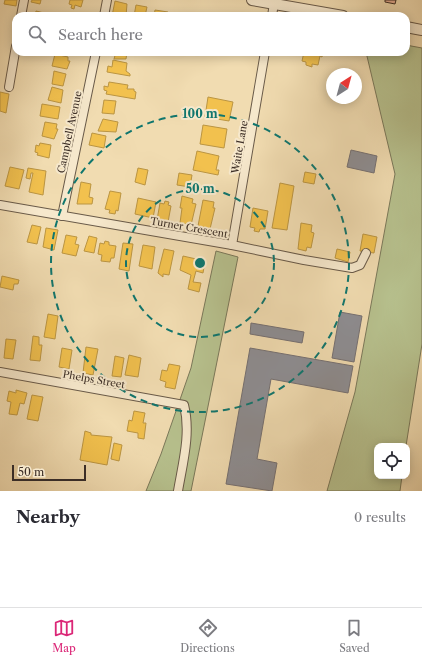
<!DOCTYPE html>
<html lang="en">
<head>
<meta charset="utf-8">
<style>
	:root { --surface:#fff; --page:#f2f2f3; --text:#2b2b33; --muted:#7c7c81; --line:#e1e1e2; --accent:#db2777 }
	body { margin:0; font-family:"Libre Caslon Text",serif; background:var(--page); color:var(--text) }
	.controls { position:absolute; right:12px; bottom:12px; display:grid; overflow:hidden; border-radius:8px; box-shadow:0 2px 10px #0003 }
	.controls button { width:36px; height:36px; display:grid; place-items:center; padding:0; border:0; border-bottom:1px solid var(--line); background:var(--surface); color:var(--text); font:20px sans-serif }
	.compass { position:absolute; left:326px; top:68px; width:36px; height:36px; border-radius:50%; background:var(--surface); box-shadow:0 2px 10px #0003; rotate:36deg }
	.scale { position:absolute; left:12px; bottom:10px; width:74px; box-sizing:border-box; padding-left:4px; border:2px solid #3c2e26; border-top:0; font-size:11px; line-height:14px; white-space:nowrap; color:#3c2e26; -webkit-text-stroke:3px #f6e8cc; paint-order:stroke }
	.list { margin:0; padding:0; list-style:none }
	h2 { display:flex; justify-content:space-between; align-items:center; height:52px; margin:0; padding:0 16px; font-size:17px }
	h2 small { font-size:13px; font-weight:400; color:var(--muted) }
	.icon { flex:none; width:22px; height:22px; fill:none; stroke:currentColor; stroke-width:2; stroke-linecap:round; stroke-linejoin:round }
	.map { position:relative; flex:none; width:422px; height:491px; overflow:hidden }
	.search { position:absolute; background:var(--surface); box-shadow:0 2px 10px #0003; left:12px; right:12px; top:12px; height:44px; display:flex; align-items:center; gap:10px; box-sizing:border-box; padding:0 14px; border-radius:12px; color:var(--muted); font-size:15px }
	.sheet { height:116px; background:var(--surface) }
	nav { display:flex; justify-content:space-around; align-items:center; box-sizing:border-box; height:56px; border-top:1px solid var(--line); background:var(--surface); font-size:11px; color:var(--muted) }
	nav a { display:grid; justify-items:center; gap:2px }
	nav .on { color:var(--accent) }
	.map>svg:first-child { display:block }
	.green { fill:#b7c18e; stroke:#7a785a }
	.homes { fill:#f2c14e; stroke:#bb9542 }
	.industry { fill:#8d8d92; stroke:#757072 }
	.building { fill:#e3ab92; stroke:#3c2e26 }
	.lines { fill:none; stroke-linecap:round; stroke-linejoin:round }
	.minor-casing { stroke:#695a49; stroke-width:10 }
	.tertiary-casing { stroke:#695a49; stroke-width:12 }
	.minor { stroke:#f6e8cc; stroke-width:8 }
	.tertiary { stroke:#f6e8cc; stroke-width:10 }
	.ring { fill:none; stroke:#0f766e; stroke-width:2; stroke-dasharray:7 5 }
	.labels { text-anchor:middle; stroke-width:4; stroke-linejoin:round; paint-order:stroke }
	.street-label { font-size:10px; fill:#3c2e26; stroke:#f6e8cc }
	.centre { fill:#0f766e; stroke:#f6e8cc; stroke-width:2 }
	.ring-label { font-size:12px; text-anchor:middle; font-weight:bold; fill:#0f766e; stroke:#f6e8cc; stroke-width:4; stroke-linejoin:round; paint-order:stroke }
</style>
</head>
<body>
<div class="map">
<svg width="422" height="491" viewBox="0 0 422 491">
	<rect width="100%" height="100%" fill="#f1dcb1"/>
	<filter id="stains"><feTurbulence type="fractalNoise" baseFrequency=".005" numOctaves="4"/><feColorMatrix values="0 0 0 0 .2 0 0 0 0 .09 0 0 0 0 .02 0 0 0 .5 -.17"/></filter>
	<radialGradient id="worn" r=".72"><stop offset=".6" stop-color="#630" stop-opacity="0"/><stop offset="1" stop-color="#630" stop-opacity=".3"/></radialGradient>
	<!-- green -->
	<g class="green">
		<polygon points="406,45 422,48 422,344 406,446 377,446 377,476 402,476 400,491 327,491 355,392 395,174 366,52 406,52"/>
		<polygon points="216,251 238,257 191,491 146,491 161,454 191,368"/>
	</g>
	<!-- homes -->
	<g class="homes">
		<polygon points="5,0 17,0 16,6 4,4"/>
		<polygon points="32,0 41,0 40,4 31,2"/>
		<polygon points="70,0 83,0 81,7 75,5 74,9 71,8 72,5 69,4"/>
		<polygon points="115,1 127,4 126,16 112,16"/>
		<polygon points="136,5 147,7 145,16 134,16"/>
		<polygon points="155,10 168,12 167,16 154,16"/>
		<polygon points="36,11 44,13 43,16 35,16"/>
		<polygon points="116,52 127,52 126,59 114,59"/>
		<polygon points="304,52 323,52 322,57 320,56 318,65 312,64 312,67 306,65 306,62 302,61"/>
		<polygon points="55,54 68,57 68,61 70,61 67,69 52,66"/>
		<polygon points="113,60 127,63 126,71 130,74 130,76 107,72 108,66 112,67"/>
		<polygon points="54,71 66,74 63,86 52,84"/>
		<polygon points="109,82 128,85 127,89 134,89 134,91 136,92 135,99 106,94 107,91 104,90 104,86 108,87"/>
		<polygon points="52,87 63,90 61,103 48,100"/>
		<polygon points="0,92 9,94 6,113 0,111"/>
		<polygon points="208,97 233,102 229,121 205,117"/>
		<polygon points="104,100 116,101 114,114 102,113"/>
		<polygon points="42,104 60,107 58,119 40,116"/>
		<polygon points="103,119 118,122 116,132 98,131"/>
		<polygon points="45,122 57,124 56,129 58,129 54,139 42,136"/>
		<polygon points="203,125 227,129 224,148 200,144"/>
		<polygon points="92,133 106,136 104,148 89,145"/>
		<polygon points="40,143 51,145 49,158 37,155 38,153 35,152 36,145 39,146"/>
		<polygon points="197,151 219,156 216,170 219,170 218,175 193,170"/>
		<polygon points="10,167 24,170 19,189 5,186"/>
		<polygon points="28,168 46,171 43,195 29,192 33,173 31,173 30,179 26,178"/>
		<polygon points="138,168 148,170 145,185 135,182"/>
		<polygon points="305,172 316,174 314,184 303,182"/>
		<polygon points="179,173 192,175 190,187 177,185"/>
		<polygon points="81,182 91,184 89,197 93,198 92,204 77,204"/>
		<polygon points="280,183 294,186 287,230 272,228"/>
		<polygon points="110,191 121,193 118,211 116,210 115,214 109,213 110,210 105,209"/>
		<polygon points="182,196 193,199 192,203 196,204 191,225 180,223 182,208 180,208"/>
		<polygon points="138,198 156,202 153,218 135,214"/>
		<polygon points="203,200 214,202 213,208 215,208 210,229 198,226"/>
		<polygon points="165,201 169,202 168,205 171,206 168,222 157,220 160,203 164,204"/>
		<polygon points="253,208 268,211 265,229 260,229 259,232 254,231 255,228 250,227"/>
		<polygon points="301,223 312,225 311,232 314,233 311,248 307,247 306,251 298,249"/>
		<polygon points="32,225 41,227 37,244 27,242"/>
		<polygon points="46,228 58,230 54,250 43,247"/>
		<polygon points="363,234 377,237 374,253 360,251"/>
		<polygon points="66,235 77,237 75,244 79,245 76,256 62,253"/>
		<polygon points="89,236 97,238 94,253 84,251"/>
		<polygon points="105,241 109,242 109,245 116,246 114,258 111,258 110,262 101,261 102,255 98,254 100,243 104,244"/>
		<polygon points="123,243 133,244 129,271 119,269"/>
		<polygon points="143,245 155,247 152,269 139,266"/>
		<polygon points="164,249 174,251 169,275 163,274 163,277 158,273"/>
		<polygon points="337,249 350,252 348,262 335,258"/>
		<polygon points="183,256 205,261 203,273 196,271 193,282 201,283 199,292 188,289 191,275 180,270"/>
		<polygon points="2,276 19,280 18,284 14,284 13,290 0,287"/>
		<polygon points="48,314 58,316 55,339 44,337"/>
		<polygon points="33,336 39,337 39,345 42,345 40,361 30,360"/>
		<polygon points="6,339 16,340 13,359 4,358"/>
		<polygon points="86,347 98,349 93,375 83,373"/>
		<polygon points="62,348 72,350 69,369 59,367"/>
		<polygon points="129,355 141,358 138,377 125,375"/>
		<polygon points="115,356 124,358 121,377 112,376"/>
		<polygon points="169,364 180,366 175,389 165,387 166,382 160,380 162,370 167,371"/>
		<polygon points="16,390 27,393 24,404 20,403 17,415 9,414 11,402 7,401 9,391 16,393"/>
		<polygon points="32,395 43,397 38,421 27,419"/>
		<polygon points="134,411 145,413 143,423 146,423 144,439 138,438 138,433 127,431 129,420 132,421"/>
		<polygon points="85,431 91,433 91,435 112,437 107,465 80,460"/>
		<polygon points="114,443 122,445 119,461 111,459"/>
	</g>
	<!-- industry -->
	<g class="industry">
		<polygon points="351,150 377,156 374,173 347,167"/>
		<polygon points="340,312 362,316 354,362 332,358"/>
		<polygon points="251,323 304,332 302,343 250,334"/>
		<polygon points="250,348 353,366 348,393 271,379 257,459 277,463 272,491 226,484"/>
	</g>
	<!-- building -->
	<polygon class="building" points="385,0 396,0 395,4 385,2"/>
	<g class="lines">
		<defs>
			<g id="minor">
				<polyline points="21,16 24,0"/>
				<polyline points="104,16 107,0"/>
				<polyline points="272,16 274,3"/>
				<polyline points="9,87 16,46"/>
				<polyline points="0,205 232,245 304,260 352,268 360,265 366,253"/>
				<polyline points="62,216 96,52"/>
				<polyline points="232,245 265,52"/>
				<path d="M0 372 184 405C191 433 183 462 178 491"/>
			</g>
			<g id="tertiary">
				<polyline points="252,0 343,16"/>
				<polyline points="406,27 422,30"/>
			</g>
		</defs>
		<!-- minor casing -->
		<use href="#minor" class="minor-casing"/>
		<!-- tertiary casing -->
		<use href="#tertiary" class="tertiary-casing"/>
		<!-- minor -->
		<use href="#minor" class="minor"/>
		<!-- tertiary -->
		<use href="#tertiary" class="tertiary"/>
	</g>
	<!-- distance rings -->
	<g class="ring">
		<circle cx="200" cy="263" r="74"/>
		<circle cx="200" cy="263" r="149"/>
	</g>
	<g class="labels">
		<!-- street labels -->
		<g class="street-label">
			<text transform="translate(69 132) rotate(-78)" y="4">Campbell Avenue</text>
			<text transform="translate(239 147) rotate(-80)" y="4">Waite Lane</text>
			<text transform="translate(189 227) rotate(10)" y="4">Turner Crescent</text>
			<text transform="translate(94 379) rotate(10)" y="4">Phelps Street</text>
		</g>
	</g>
	<circle cx="200" cy="263" r="6" class="centre"/>
	<g class="ring-label">
		<text x="200" y="118">100 m</text>
		<text x="200" y="193">50 m</text>
	</g>
	<rect width="100%" height="100%" filter="url(#stains)"/>
	<rect width="100%" height="100%" fill="url(#worn)"/>
</svg>
<div class="controls">
<button><svg class="icon" aria-label="locate" viewBox="0 0 24 24"><circle cx="12" cy="12" r="6"/><path d="M12 2v4M12 18v4M2 12h4M18 12h4"/></svg></button>
</div>
<svg class="compass" viewBox="-18 -18 36 36"><path d="M0-13l5 13h-10z" fill="#e53935"/><path d="M0 13l5-13h-10z" fill="#7c7c81"/></svg>
<div class="scale">50 m</div>
<div class="search"><svg class="icon" aria-label="search" viewBox="0 0 24 24"><circle cx="10" cy="10" r="6"/><path d="M15 15l6 6"/></svg>Search here</div>
</div>
<section class="sheet">
<h2>Nearby<small>0 results</small></h2>
<ul class="list">
</ul>
</section>
<nav>
<a class="on"><svg class="icon" aria-label="map" viewBox="0 0 24 24"><path d="M3 6l6-2 6 2 6-2v14l-6 2-6-2-6 2zM9 4v14M15 6v14"/></svg>Map</a>
<a><svg class="icon" aria-label="directions" viewBox="0 0 24 24"><path d="M12 3l9 9-9 9-9-9zM9 14v-3h6M13 9l2 2-2 2"/></svg>Directions</a>
<a><svg class="icon" aria-label="saved" viewBox="0 0 24 24"><path d="M7 4h10v16l-5-4-5 4z"/></svg>Saved</a>
</nav>
</body>
</html>
